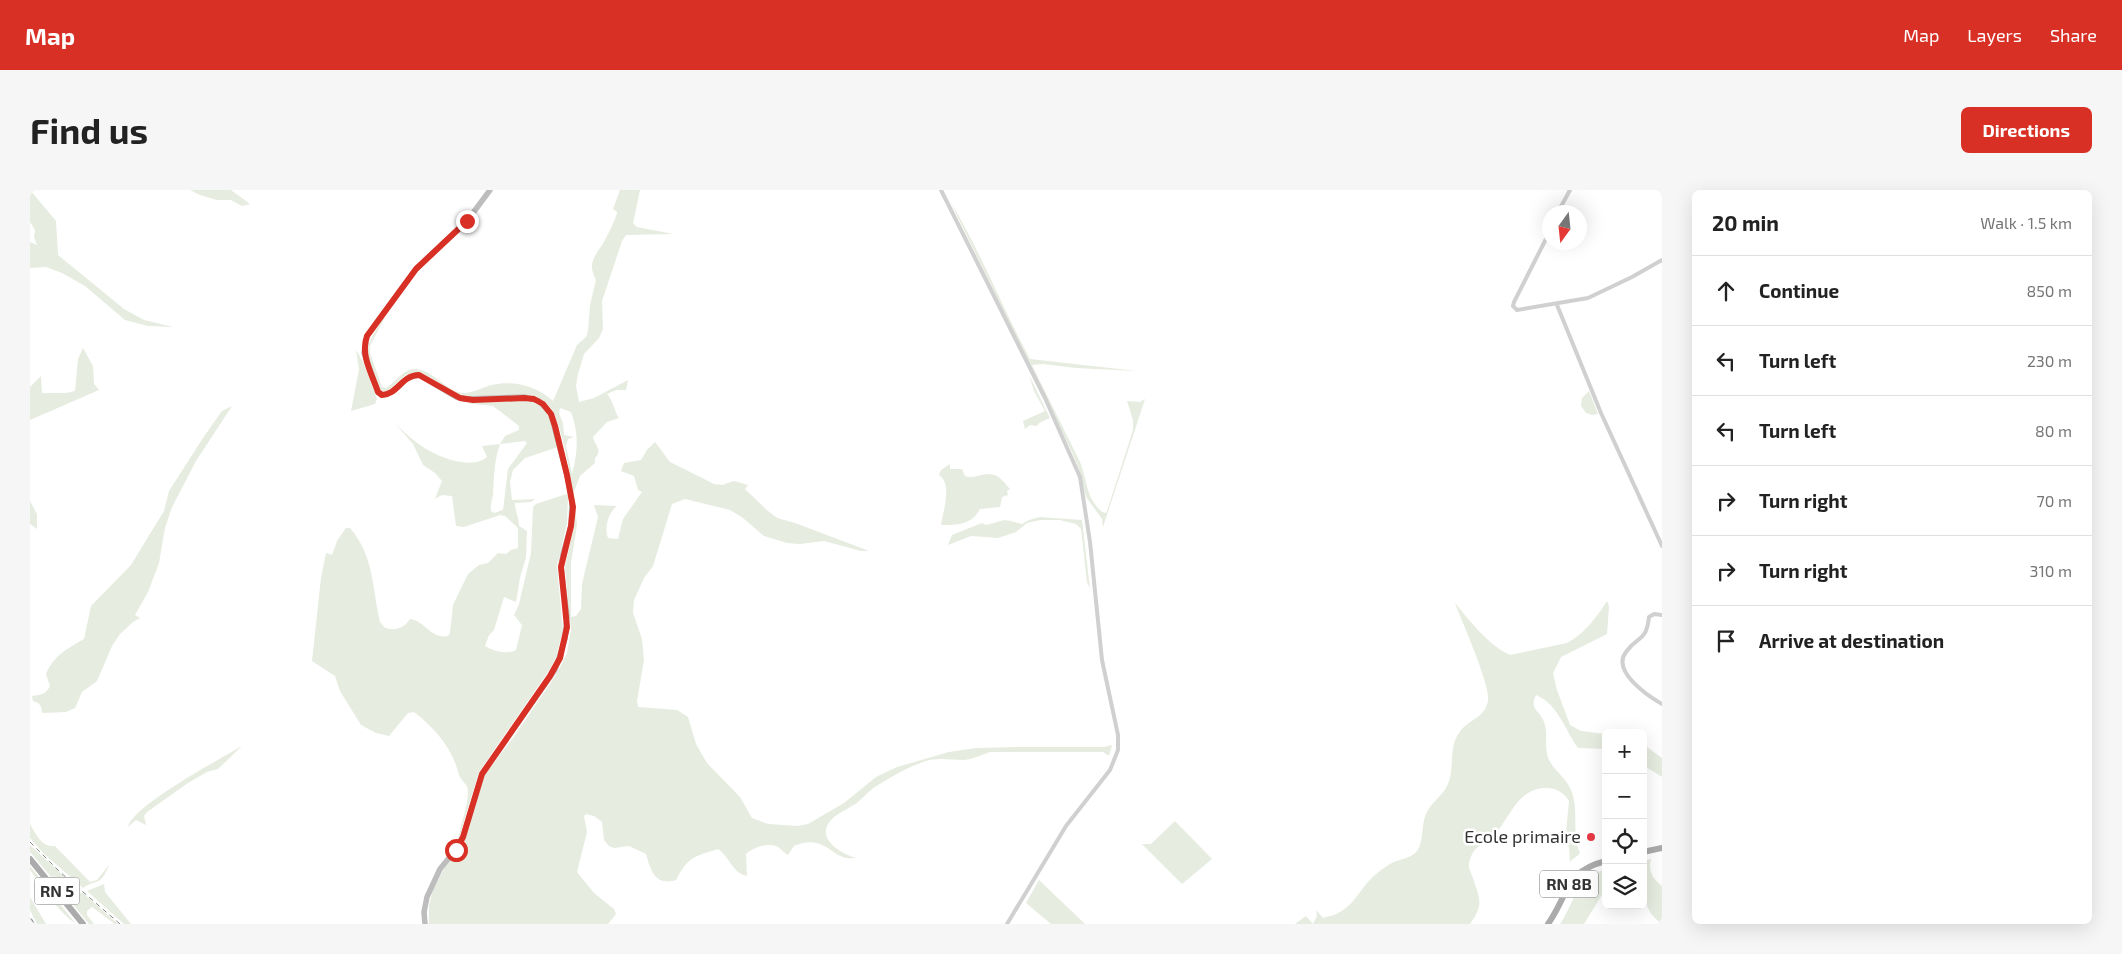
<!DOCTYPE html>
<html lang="en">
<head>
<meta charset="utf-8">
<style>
	:root { --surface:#fff; --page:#f6f6f6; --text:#222; --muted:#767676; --line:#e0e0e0; --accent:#d93025 }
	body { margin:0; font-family:"Exo 2",sans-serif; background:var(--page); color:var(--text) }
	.controls { position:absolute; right:15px; bottom:15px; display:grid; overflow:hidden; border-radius:8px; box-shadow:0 5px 20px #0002 }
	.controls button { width:45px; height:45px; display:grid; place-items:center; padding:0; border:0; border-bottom:1px solid var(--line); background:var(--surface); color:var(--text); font:25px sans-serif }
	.compass { position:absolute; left:1512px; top:15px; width:45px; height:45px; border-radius:50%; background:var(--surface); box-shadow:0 5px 20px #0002; rotate:195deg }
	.stop { position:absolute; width:15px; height:15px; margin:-11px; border:4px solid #d93025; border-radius:50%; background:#fff }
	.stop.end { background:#d93025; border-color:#fff; box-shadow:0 1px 5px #0008 }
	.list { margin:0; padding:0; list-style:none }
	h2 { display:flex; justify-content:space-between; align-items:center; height:65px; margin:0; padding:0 20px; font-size:21px }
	h2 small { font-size:16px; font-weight:400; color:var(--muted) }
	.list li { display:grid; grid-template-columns:32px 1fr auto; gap:15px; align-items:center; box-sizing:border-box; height:70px; padding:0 20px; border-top:1px solid var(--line) }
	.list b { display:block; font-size:19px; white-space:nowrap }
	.list em { font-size:16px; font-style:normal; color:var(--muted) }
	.icon { flex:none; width:28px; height:28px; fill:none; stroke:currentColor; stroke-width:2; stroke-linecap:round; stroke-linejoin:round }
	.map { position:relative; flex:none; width:1632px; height:734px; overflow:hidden; border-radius:8px }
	header { display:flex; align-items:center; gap:30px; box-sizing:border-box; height:70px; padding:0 25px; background:var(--accent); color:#fff }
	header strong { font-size:24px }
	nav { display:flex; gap:28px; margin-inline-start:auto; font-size:18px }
	.intro { display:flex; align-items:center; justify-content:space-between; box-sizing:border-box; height:120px; padding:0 30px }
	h1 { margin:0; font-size:35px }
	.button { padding:12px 22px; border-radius:8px; background:var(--accent); color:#fff; font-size:18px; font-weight:700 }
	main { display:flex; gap:30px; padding:0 30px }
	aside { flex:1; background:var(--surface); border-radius:8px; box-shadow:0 5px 20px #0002 }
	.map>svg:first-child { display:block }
	.green { fill:#e6ecdf; fill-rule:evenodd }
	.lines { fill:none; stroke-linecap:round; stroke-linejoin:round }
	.street { stroke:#d0d0d0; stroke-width:4 }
	.secondary { stroke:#bdbdbd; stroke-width:5.5 }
	.primary { stroke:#ababab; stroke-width:6 }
	.highway { stroke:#9a9a9a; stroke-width:7 }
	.rail { stroke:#888; stroke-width:1; stroke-dasharray:5 4; stroke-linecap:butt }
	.route { stroke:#d93025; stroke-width:6 }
	.poi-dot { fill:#e63946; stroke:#fff; stroke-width:2 }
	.labels { text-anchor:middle; stroke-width:5; stroke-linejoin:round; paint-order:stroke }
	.shield { fill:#fff; stroke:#707070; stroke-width:1 }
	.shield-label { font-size:16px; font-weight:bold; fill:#333 }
	.poi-label { font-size:18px; fill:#333; stroke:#fff; text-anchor:end }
</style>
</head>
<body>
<header>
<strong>Map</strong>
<nav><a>Map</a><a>Layers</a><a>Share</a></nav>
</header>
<div class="intro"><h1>Find us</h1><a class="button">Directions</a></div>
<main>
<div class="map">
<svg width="1632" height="734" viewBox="0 0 1632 734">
	<rect width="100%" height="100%" fill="#fff"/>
	<!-- green -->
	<g class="green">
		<polygon points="0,0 26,31 28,65 94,119 114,130 143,137 118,136 95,130 55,96 32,83 16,77 0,78 0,52 7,55 4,47 5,40 0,32"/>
		<polygon points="160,0 201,0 220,14 212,16 201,10 187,10 170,5"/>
		<path d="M590 0H610L603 33 607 37 643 44 596 45 592 51 572 111 573 139 569 148 554 164 548 184 546 196 549 212 564 208 598 190 596 200H586L577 204C583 210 584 221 589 228L577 232 563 247C565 256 573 260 565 268V273L550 286 543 304C541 286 531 232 521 219 515 210 506 205 495 205 477 204 457 210 438 207 419 204 393 175 376 185 369 190 363 198 356 202L350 200C335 160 331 161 356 125L340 156V163L352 197 356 198C365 193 372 180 384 179 403 179 414 200 432 203 442 204 452 197 462 195 484 190 507 196 523 211L547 155 556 147 558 141 560 115 566 90C558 75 563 68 572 55 575 51 587 27 587 22L583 19ZM530 218 541 222C549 244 548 261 542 284L536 256 538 249 544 247 534 245 533 233 529 223Z"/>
		<path d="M920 11C951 62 972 118 1000 169L1107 181 1046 178 1013 174 1002 175 1050 272C1058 292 1055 306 1072 322L1076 323 1078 318 1103 240V230L1097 211 1110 212 1115 209 1073 337 1072 329 1056 307 1049 279 1041 260Z"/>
		<polygon points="53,158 63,176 64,194 69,200 0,230 0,197 11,186 12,203 36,203 45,201 48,169"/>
		<polygon points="326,160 333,172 347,209 345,214 321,221 329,179"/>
		<polygon points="999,185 1020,228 1009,233 1007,236 1000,235 995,239 993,231 1015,221 1004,201"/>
		<polygon points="1559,201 1568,224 1562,225 1556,223 1551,216 1552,208"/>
		<path d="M478 210C519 210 518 221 528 257L495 268 483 280 480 292 482 310 505 309 501 312 485 313C485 322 489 327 489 336L497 341 496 367 490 388 486 412 474 407 464 440 459 445 455 456C463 461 478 465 486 460L492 435 484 425 489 414 501 363 503 317 506 314 536 304 538 306 537 334 527 376 533 441 526 467 520 479 449 582 428 651C430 634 438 619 438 601 438 594 431 591 429 585 423 559 405 538 384 522L378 523 359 546 346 543 331 535 310 501 305 486 282 471 291 388 296 363 302 365 307 351 316 338H320C344 366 342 397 350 432L355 438C366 441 374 438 380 429 395 431 402 450 418 446L420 443 423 415 438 384 449 375 458 373 468 363 476 364 481 360 488 358V338L475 326 470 325 434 337 426 336 422 306 412 305 405 309 412 291 405 283 393 275 383 254 363 231C371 239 380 248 390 255 405 266 441 281 457 267L452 256 470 254 475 246 489 240V236L463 216 435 213ZM495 251 497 253 478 279 473 320 464 323 461 321C460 315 462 311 463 305 464 287 464 271 470 254Z"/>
		<path d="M202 216 166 271 142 317 135 338 129 373 118 402 105 425 110 428 103 432 90 444 82 456 67 491 52 502 45 518 36 522 12 523C12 516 10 513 3 511L2 506C11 505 16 504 20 496L16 484C24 465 37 459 54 449L61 416 101 375 134 321 139 301 173 248 192 221Z"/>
		<path d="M625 252 640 272 684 294 692 295 704 291 718 295 715 299 738 321 747 328 765 333 839 361H831L794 351 770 354 757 353 734 346 713 328 700 320 655 309 642 314 623 376 614 388 604 410 603 423 612 449 614 470 607 511 608 517 647 520 658 527 666 554 677 573 710 607 722 628 738 634 768 636 778 634 814 613 846 587 867 577 919 562 946 558 986 557H1074L1082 555 1079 566 1073 562H960C951 565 944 569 934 570 920 570 907 567 893 572 876 578 857 589 842 599 837 603 833 608 828 612 820 618 809 622 802 629 784 647 809 663 826 668 800 672 798 642 764 656L758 665C754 663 751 659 748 657 739 652 723 657 716 664L717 686C702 683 700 667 688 659 663 667 659 666 646 690 626 696 621 682 616 664L599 656 584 658 579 656 574 650 572 632 564 626 556 624 554 626 557 642 547 682 564 703 584 719 586 724 578 734H399V715L403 700 415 677 426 665 435 648 455 584 483 548 526 485 537 463 541 440 535 377 544 337 545 315 547 335 541 373V427L546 426 551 419 552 394 568 327 564 315 587 316C578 323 574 338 578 348L588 349 593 329 612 302 608 300 604 286 591 281 594 273 611 270 617 260Z"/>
		<path d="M920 274V279H932L935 286C945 290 954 281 964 285 970 286 976 295 980 299L977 301 978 305 972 307 970 317 950 319C942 335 927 335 911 335 913 321 923 294 909 285L911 280Z"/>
		<polygon points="0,311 7,324 7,339 0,334"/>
		<path d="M1010 327 1052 330 1060 399 1057 392 1051 339 1046 334 1030 330H1010L997 333 986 342 968 348 941 346 918 355 922 345 952 333 956 335C977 330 970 328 992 334L999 330Z"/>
		<path d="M1577 411 1579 416 1577 444 1531 467 1523 483 1527 500 1540 535 1551 541 1576 544V559L1548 558C1535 540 1528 514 1506 505 1499 520 1509 519 1514 532 1519 544 1513 557 1519 570 1524 580 1535 587 1540 598 1550 618 1541 642 1550 663 1547 667 1543 668 1540 672L1539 657 1535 653 1539 611C1534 603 1528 599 1518 598 1490 596 1481 625 1466 643 1455 657 1444 652 1439 673 1438 678 1441 683 1443 688 1450 710 1454 714 1440 734H1265L1276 726 1283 734 1287 726 1286 720 1293 728C1298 726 1304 726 1308 723 1321 717 1328 704 1337 693 1343 686 1352 679 1360 674 1368 669 1381 669 1387 661 1394 652 1391 635 1396 624 1401 612 1413 606 1418 594 1425 578 1418 558 1429 543 1438 529 1456 528 1458 510 1460 494 1432 432 1425 413 1442 433 1456 453 1480 465L1537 453C1554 444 1567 427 1577 411Z"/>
		<polygon points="1613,554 1632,568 1632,587 1613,575"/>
		<path d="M212 556 188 579 177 582 158 593 117 622 114 626 116 635 106 630 98 637C102 616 190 569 212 556Z"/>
		<polygon points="1145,631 1182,669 1152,694 1112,654 1121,654"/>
		<path d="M0 634C6 644 12 658 25 656L60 692 67 690 79 675C70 697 68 688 53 698L52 697 13 663 0 648Z"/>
		<path d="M0 655 49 700C38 699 33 684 21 687L0 662Z"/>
		<path d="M1621 669C1618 681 1622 688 1632 696V734C1610 719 1613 695 1613 671Z"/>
		<path d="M0 676 46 734C26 720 14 699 0 680Z"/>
		<path d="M1576 679V701L1573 703 1554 734H1530C1540 721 1547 693 1560 685 1565 683 1571 681 1576 679Z"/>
		<polygon points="26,690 42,702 53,703 88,734 85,734 62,717 57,721 57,725 64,734 59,734 24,691"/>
		<polygon points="1009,690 1055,734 1021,734 996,713"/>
		<polygon points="74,694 75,702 101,734 94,734 57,701"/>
		<polygon points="0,707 16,734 7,734 0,720"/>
	</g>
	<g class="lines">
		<!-- street -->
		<g class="street">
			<polyline points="911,0 1015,208 1050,287 1060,352 1072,470 1088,545 1088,560 1080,580 1036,636 977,734"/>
			<polyline points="1528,22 1540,0"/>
			<polyline points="1520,41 1484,112 1483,116 1487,120 1558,108 1602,87 1632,70"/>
			<polyline points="1527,115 1571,223 1632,356"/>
			<path d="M1632 425 1624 424 1619 427C1616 453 1608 445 1596 462 1581 481 1618 506 1632 514"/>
		</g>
		<!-- secondary -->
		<path class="secondary" d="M395 734 394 722 397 707 410 679 423 663 433 647 452 584 525 480 535 449 537 426 531 377 533 364 541 336 542 311 537 285 521 224 509 211 494 207 435 209 426 207 389 185C372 185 367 205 352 205L348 202 334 163 337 146 386 79 437 31 460 0"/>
		<!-- primary -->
		<g class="primary">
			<polyline points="1613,662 1632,658"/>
			<polyline points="0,669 53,734"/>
			<path d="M1518 734C1539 704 1535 681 1576 671"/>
		</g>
		<!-- highway -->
		<polyline class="highway" points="0,732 1,734"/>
		<!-- rail -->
		<polyline class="rail" points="0,652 30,682 90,734"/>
	</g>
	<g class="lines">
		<!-- route -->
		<path class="route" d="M426 660 433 647 452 584 520 486 530 468 537 437 531 377 541 336 543 317 537 285 525 236 521 224 513 214 504 209 494 208 443 210 430 208 389 185C372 185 367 205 352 205L348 202C342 184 330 165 337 146L386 79 437 31"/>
	</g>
	<!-- markers -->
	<circle class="poi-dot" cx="1561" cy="647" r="5"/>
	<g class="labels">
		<!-- shield labels -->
		<g class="shield">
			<rect x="1510" y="680.5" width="58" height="27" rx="4"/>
			<rect x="4.5" y="687.5" width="45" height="27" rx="4"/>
		</g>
		<g class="shield-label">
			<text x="1539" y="700">RN 8B</text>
			<text x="27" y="707">RN 5</text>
		</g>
		<!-- poi labels -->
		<g class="poi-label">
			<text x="1551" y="653">Ecole primaire</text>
		</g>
	</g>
</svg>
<div class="controls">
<button>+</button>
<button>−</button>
<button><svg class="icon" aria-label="locate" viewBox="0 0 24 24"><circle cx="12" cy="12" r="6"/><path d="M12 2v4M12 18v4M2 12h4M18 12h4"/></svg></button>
<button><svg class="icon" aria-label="layers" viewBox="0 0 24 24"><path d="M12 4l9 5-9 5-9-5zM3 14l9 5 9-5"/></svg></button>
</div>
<svg class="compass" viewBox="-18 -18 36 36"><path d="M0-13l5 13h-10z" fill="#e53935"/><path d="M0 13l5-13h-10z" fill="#767676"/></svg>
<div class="stop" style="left:426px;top:660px"></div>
<div class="stop end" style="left:437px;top:31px"></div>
</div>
<aside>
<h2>20 min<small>Walk · 1.5 km</small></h2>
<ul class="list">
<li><svg class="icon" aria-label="ahead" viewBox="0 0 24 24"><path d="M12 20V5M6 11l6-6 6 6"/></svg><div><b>Continue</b></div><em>850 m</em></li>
<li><svg class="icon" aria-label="left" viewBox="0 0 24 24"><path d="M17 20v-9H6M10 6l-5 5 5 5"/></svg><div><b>Turn left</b></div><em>230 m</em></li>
<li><svg class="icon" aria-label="left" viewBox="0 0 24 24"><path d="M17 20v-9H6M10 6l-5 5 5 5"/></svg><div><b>Turn left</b></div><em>80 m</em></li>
<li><svg class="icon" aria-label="right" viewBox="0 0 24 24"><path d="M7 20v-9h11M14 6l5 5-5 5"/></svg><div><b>Turn right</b></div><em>70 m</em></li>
<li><svg class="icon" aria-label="right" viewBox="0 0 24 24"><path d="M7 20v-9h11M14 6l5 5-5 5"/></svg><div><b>Turn right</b></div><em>310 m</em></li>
<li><svg class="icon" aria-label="arrive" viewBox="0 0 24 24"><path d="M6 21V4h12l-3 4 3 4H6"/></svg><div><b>Arrive at destination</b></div></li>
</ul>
</aside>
</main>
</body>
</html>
